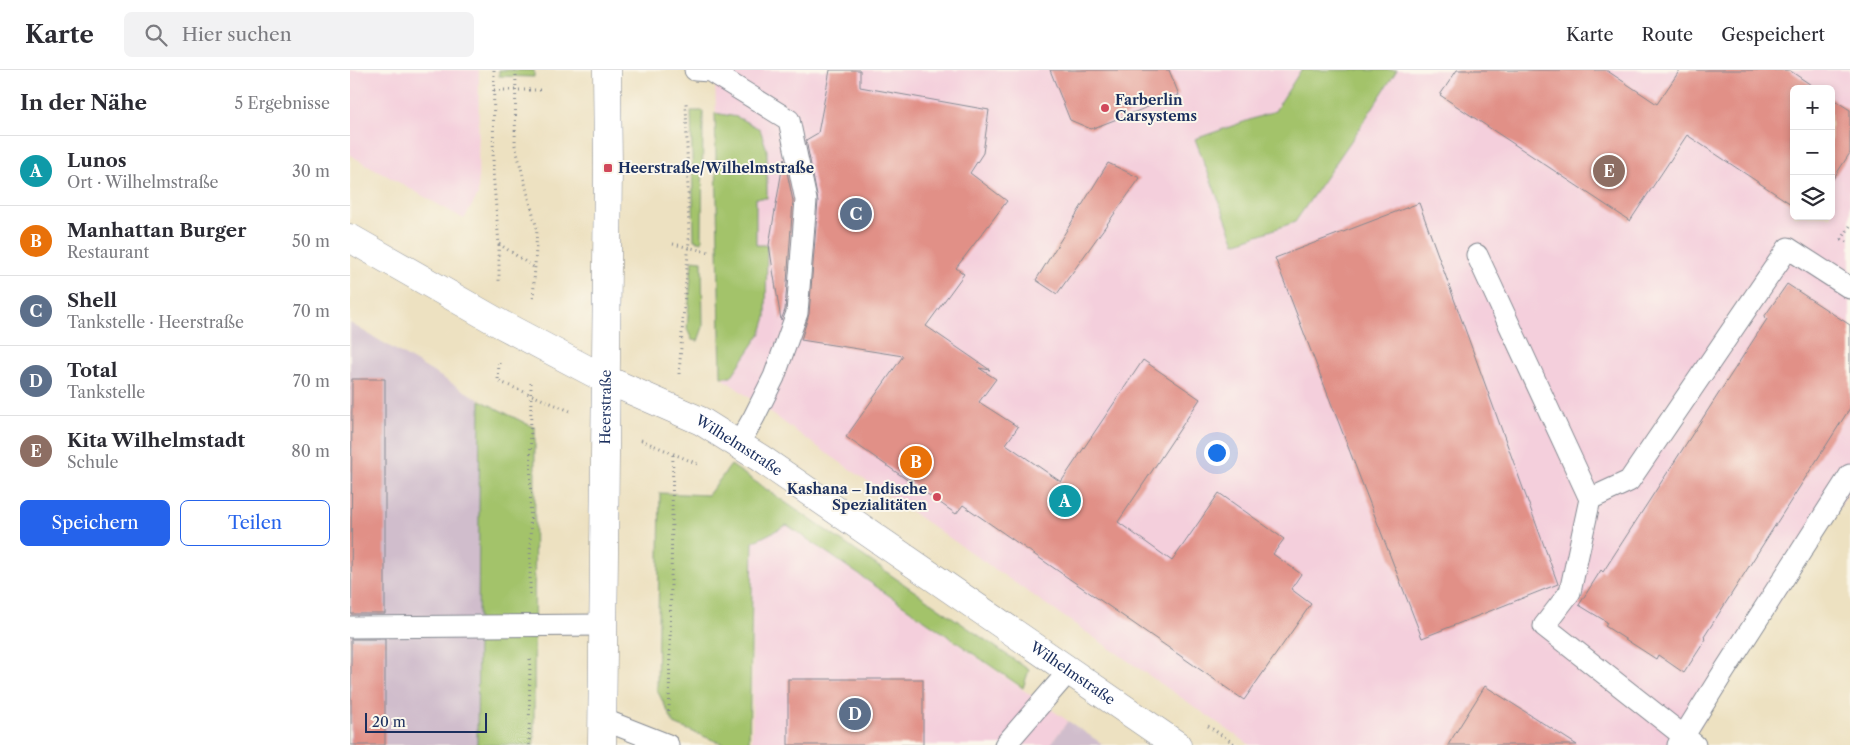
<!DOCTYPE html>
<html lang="de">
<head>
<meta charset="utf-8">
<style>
	:root { --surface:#fff; --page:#f2f2f3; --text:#2b2b33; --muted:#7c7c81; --line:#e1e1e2; --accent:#2563eb }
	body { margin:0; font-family:"Libre Caslon Text",serif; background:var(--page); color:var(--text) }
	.controls { position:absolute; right:15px; top:15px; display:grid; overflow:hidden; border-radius:8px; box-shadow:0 2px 8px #0003 }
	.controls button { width:45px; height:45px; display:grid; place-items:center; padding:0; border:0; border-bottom:1px solid var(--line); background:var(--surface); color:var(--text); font:25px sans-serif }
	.scale { position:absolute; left:15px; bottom:12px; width:122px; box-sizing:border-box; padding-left:5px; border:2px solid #1b2f5e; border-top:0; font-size:14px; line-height:18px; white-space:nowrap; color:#1b2f5e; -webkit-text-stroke:4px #fbf7ec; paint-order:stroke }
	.you { position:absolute; left:866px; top:382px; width:18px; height:18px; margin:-12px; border:4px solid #fff; border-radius:50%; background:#1a73e8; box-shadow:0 0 0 8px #1a73e833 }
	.badge { display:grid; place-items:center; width:32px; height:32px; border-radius:50%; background:var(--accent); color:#fff; font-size:16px; font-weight:700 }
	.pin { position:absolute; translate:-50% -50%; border:2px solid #fff; box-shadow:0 1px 5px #0006 }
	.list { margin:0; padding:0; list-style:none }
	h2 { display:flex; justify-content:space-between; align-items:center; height:65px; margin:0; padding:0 20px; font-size:21px }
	h2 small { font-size:16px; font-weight:400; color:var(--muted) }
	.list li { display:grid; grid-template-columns:32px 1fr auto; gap:15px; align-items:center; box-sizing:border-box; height:70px; padding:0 20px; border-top:1px solid var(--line) }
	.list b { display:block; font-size:19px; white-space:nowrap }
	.list p { margin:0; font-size:16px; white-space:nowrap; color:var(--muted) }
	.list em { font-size:16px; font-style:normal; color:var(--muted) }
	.actions { display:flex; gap:10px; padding:15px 20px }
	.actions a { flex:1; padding:11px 0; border:1px solid var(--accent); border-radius:8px; text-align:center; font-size:18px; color:var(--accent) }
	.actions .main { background:var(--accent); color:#fff }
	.icon { flex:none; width:28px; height:28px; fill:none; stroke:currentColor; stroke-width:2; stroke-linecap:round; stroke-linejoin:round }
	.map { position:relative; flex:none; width:1500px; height:675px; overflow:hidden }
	header { display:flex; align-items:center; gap:30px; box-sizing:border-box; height:70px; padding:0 25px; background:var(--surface); border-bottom:1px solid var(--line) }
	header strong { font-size:24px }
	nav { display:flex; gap:28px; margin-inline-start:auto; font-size:18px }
	.search { width:350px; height:45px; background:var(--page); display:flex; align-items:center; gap:12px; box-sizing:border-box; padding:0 18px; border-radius:8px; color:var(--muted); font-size:19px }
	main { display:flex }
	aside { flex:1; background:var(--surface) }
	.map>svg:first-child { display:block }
	.built { fill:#f4cfdc; fill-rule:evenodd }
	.industrial { fill:#d0bdcc }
	.green { fill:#a3c36b; stroke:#5f7964 }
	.building { fill:#e19087 }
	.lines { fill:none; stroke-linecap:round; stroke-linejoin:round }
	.lane-casing { stroke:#848890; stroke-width:23 }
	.street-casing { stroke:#848890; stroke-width:29 }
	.primary-casing { stroke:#848890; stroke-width:29 }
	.path { stroke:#848890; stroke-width:3; stroke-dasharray:1 4; stroke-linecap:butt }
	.lane { stroke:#fff; stroke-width:21 }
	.street { stroke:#fff; stroke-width:28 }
	.primary { stroke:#fff; stroke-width:28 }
	.poi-dot { fill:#d1495b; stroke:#fbf7ec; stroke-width:2 }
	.labels { text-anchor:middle; stroke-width:4; stroke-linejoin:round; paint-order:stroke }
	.poi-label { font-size:14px; font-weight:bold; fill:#1b2f5e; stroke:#fbf7ec; text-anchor:start }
	.street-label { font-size:14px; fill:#1b2f5e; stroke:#fbf7ec }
</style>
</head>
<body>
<header>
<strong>Karte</strong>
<div class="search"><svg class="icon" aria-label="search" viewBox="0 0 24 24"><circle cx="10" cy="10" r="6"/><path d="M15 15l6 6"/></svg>Hier suchen</div>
<nav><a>Karte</a><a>Route</a><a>Gespeichert</a></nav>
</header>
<main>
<aside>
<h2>In der Nähe<small>5 Ergebnisse</small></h2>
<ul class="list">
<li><span class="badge" style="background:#0f9aa8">A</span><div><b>Lunos</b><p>Ort · Wilhelmstraße</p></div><em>30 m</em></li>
<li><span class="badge" style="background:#e8710a">B</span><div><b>Manhattan Burger</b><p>Restaurant</p></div><em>50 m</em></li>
<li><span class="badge" style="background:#5c6f8a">C</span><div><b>Shell</b><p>Tankstelle · Heerstraße</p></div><em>70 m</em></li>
<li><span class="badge" style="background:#5c6f8a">D</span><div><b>Total</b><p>Tankstelle</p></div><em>70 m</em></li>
<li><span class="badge" style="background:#8d6e63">E</span><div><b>Kita Wilhelmstadt</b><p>Schule</p></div><em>80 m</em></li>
</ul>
<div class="actions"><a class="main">Speichern</a><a>Teilen</a></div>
</aside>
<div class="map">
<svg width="1500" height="675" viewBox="0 0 1500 675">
	<rect width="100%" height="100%" fill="#fbf7ec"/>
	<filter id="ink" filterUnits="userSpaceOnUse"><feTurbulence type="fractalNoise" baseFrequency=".02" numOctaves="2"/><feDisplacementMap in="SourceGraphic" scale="10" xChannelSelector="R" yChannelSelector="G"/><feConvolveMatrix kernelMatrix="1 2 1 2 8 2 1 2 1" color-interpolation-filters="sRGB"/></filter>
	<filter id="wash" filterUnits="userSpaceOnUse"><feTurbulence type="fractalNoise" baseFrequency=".0096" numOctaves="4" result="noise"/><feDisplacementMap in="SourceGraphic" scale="20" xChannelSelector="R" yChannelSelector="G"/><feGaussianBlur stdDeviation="1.12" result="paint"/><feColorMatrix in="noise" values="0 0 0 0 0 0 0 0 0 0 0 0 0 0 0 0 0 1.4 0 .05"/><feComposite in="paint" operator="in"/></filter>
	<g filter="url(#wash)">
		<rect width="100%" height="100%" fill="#ede1c1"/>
		<!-- built -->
		<g class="built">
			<polygon points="0,0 129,0 128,125 114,149 0,85"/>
			<path d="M365 0H1500V420L1338 675H900L465 375 371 307ZM1444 19H1481V146H1444Z"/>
			<polygon points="437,455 718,651 700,675 402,675 403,471"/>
		</g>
		<!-- industrial -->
		<g class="industrial">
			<polygon points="0,253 130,330 127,675 0,675"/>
			<polygon points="718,651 754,675 700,675"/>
		</g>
		<!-- green -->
		<g class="green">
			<polygon points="149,0 184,0 184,7 149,6"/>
			<polygon points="951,0 1047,0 1005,65 945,152 885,173 845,69 925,41"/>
			<polygon points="341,41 353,41 352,172 344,170"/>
			<polygon points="365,43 387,47 410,59 417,80 417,128 406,128 406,175 417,175 416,247 411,263 381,307 371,307"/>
			<polygon points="342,190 352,191 353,257 348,271 342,270 337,259"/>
			<polygon points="130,330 185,358 184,675 127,675"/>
			<polygon points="381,395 679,600 673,618 437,455 403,472 399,675 375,675 324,654 307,620 310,423 358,425"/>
		</g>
		<g id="blocks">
			<!-- building -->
			<g class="building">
				<polygon points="480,0 510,0 510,17 639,40 633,83 620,103 657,131 606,198 614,204 576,256 640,300 629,298 646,309 629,332 668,357 656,374 711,412 793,290 850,329 768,452 822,491 869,423 934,469 923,484 951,504 941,519 961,534 894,630 613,435 606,444 496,367 553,286 451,270 459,244 468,131 456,70 468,63"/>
				<polygon points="700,0 819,0 829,25 741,59 720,50"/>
				<polygon points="1107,0 1256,0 1307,34 1330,0 1439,0 1467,19 1444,19 1444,136 1337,65 1280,151 1090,25"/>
				<polygon points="1481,28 1500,40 1500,83 1481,112"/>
				<polygon points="434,88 443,131 435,240 431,250 419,175"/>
				<polygon points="758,93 790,108 707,224 686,210"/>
				<polygon points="1069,133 1208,514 1072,568 925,188"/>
				<polygon points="1437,214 1500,255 1500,338 1354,567 1356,569 1334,603 1308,585 1306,589 1255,556 1257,552 1229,535 1251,500 1253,502 1417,249 1414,247"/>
				<polygon points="2,309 35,309 35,544 1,544"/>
				<rect x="1" y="569" width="34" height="106"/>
				<rect x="438" y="609" width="135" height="66"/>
				<polygon points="1135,616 1227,675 1098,675"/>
			</g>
		</g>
	</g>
	<g filter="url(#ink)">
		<use href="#blocks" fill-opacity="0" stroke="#848890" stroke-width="1"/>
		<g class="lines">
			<defs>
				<g id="lane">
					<polyline points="345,0 360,1 439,50 456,130 447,243 424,307 404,347 388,375"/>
					<polyline points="1127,185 1240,429 1279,411 1438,178 1500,218"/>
					<polyline points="1240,429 1220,522 1194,556 1345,675"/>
					<polyline points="0,557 253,555"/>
					<polyline points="252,649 318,675"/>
					<polyline points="655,675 719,601"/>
					<polyline points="1328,675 1371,606 1500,405"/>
				</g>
				<g id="street">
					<path id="s1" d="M255 309 351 351 410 388 827 675"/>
				</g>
				<g id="primary">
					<polyline points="0,168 149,253 255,309"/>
					<path id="s2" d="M252 675 258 98 257 0"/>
				</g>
			</defs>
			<!-- lane casing -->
			<use href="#lane" class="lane-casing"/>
			<!-- street casing -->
			<use href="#street" class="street-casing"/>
			<!-- primary casing -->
			<use href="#primary" class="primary-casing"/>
			<!-- path -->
			<g class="path">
				<polyline points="144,0 143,102 149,174 149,212"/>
				<polyline points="166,0 165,75 187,159 183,232"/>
				<polyline points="144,20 190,20"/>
				<polyline points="1500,156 1492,169 1500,174"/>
				<polyline points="149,174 185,198"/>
				<polyline points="323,174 359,182"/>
				<polyline points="149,293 148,311 220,341"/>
				<polyline points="329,304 339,170 336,31"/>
				<polyline points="291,370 350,395"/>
				<polyline points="180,524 181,311"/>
				<polyline points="319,641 323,382"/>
				<polyline points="858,656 886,675"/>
				<polyline points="179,675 180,588"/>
			</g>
			<!-- lane -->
			<use href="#lane" class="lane"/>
			<!-- street -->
			<use href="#street" class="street"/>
			<!-- primary -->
			<use href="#primary" class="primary"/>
		</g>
	</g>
	<!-- markers -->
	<g class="poi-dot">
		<circle cx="755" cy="38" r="5"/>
		<rect x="253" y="93" width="10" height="10" rx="2.5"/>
		<circle cx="587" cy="427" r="5"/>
	</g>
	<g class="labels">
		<!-- poi labels -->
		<g class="poi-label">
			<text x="765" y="35">Farberlin<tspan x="765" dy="16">Carsystems</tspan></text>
			<text x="268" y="103">Heerstraße/Wilhelmstraße</text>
			<text x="577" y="424" text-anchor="end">Kashana – Indische<tspan x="577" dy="16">Spezialitäten</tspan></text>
		</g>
		<!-- street labels -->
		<g class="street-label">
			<text dy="5" stroke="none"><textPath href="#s2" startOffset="338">Heerstraße</textPath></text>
			<text dy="5" stroke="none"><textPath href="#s1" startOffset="150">Wilhelmstraße</textPath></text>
			<text dy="5" stroke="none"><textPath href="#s1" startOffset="554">Wilhelmstraße</textPath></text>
		</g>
	</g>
</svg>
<div class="controls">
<button>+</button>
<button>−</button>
<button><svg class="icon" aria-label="layers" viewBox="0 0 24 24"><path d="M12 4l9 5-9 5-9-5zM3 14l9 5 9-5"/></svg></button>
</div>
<div class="scale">20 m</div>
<div class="you"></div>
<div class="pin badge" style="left:715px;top:431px;background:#0f9aa8">A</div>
<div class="pin badge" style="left:566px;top:392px;background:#e8710a">B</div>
<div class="pin badge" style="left:506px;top:144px;background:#5c6f8a">C</div>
<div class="pin badge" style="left:505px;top:644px;background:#5c6f8a">D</div>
<div class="pin badge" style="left:1259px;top:101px;background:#8d6e63">E</div>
</div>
</main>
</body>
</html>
